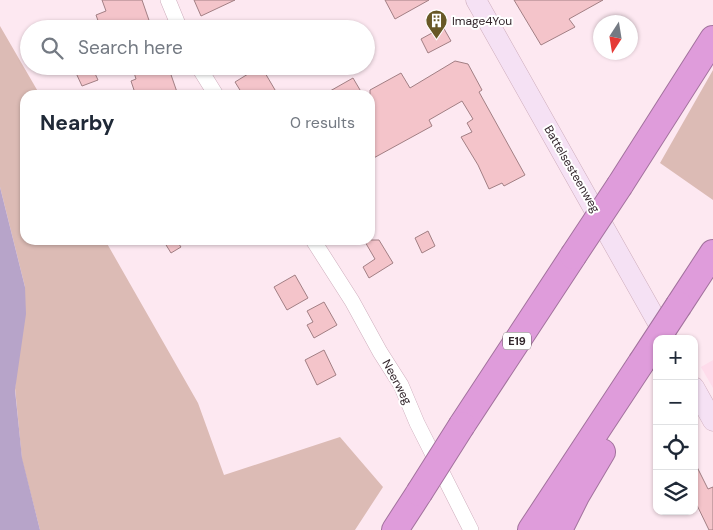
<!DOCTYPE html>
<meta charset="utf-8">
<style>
:root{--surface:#fff;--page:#f2f2f3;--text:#1f2937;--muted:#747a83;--line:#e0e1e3}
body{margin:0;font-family:"DM Sans",sans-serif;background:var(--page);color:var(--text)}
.controls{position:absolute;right:15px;bottom:15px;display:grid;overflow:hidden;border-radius:10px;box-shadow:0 1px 4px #0004}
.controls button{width:45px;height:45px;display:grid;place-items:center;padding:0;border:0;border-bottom:1px solid var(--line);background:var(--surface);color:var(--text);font:25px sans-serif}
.compass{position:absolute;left:593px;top:15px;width:45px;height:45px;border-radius:50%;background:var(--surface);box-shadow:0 1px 4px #0004;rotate:192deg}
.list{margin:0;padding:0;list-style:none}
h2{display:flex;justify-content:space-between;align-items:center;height:65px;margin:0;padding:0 20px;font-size:21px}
h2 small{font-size:16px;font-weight:400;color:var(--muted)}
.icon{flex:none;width:28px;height:28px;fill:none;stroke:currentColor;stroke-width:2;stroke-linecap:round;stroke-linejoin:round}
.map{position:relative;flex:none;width:713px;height:530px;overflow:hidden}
.search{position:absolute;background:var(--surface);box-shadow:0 1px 4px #0004;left:20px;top:20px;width:355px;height:55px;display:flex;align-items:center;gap:12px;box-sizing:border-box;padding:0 18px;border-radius:28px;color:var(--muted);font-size:19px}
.panel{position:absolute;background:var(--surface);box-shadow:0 1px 4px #0004;left:20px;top:90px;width:355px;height:155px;border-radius:15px}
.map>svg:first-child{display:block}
.built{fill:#fedceb}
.green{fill:#dcbbb5}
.water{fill:#b7a4c9}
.building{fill:#f4c4ca;stroke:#a27f84}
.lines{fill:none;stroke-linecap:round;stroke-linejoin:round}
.minor-casing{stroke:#ceadbc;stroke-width:16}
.secondary-casing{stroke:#ceadbc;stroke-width:21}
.motorway-casing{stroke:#a2729d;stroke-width:28}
.minor{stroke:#fff;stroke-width:15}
.secondary{stroke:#f5e1f4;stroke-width:20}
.motorway{stroke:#df9cdb;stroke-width:26}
.motorway-bridge-casing{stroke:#a2729d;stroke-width:28;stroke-linecap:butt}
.motorway-bridge{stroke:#df9cdb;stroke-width:26}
.labels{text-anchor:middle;stroke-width:4;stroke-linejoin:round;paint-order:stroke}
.shield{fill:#fff;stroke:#70666b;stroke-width:1}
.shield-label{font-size:11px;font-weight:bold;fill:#32252b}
.poi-label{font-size:12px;fill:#32252b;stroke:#fff;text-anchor:start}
.street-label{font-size:12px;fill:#32252b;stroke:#fff}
</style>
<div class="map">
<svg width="713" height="530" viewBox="0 0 713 530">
<rect width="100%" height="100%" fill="#fde8f1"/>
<path class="built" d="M713,360V388L701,367Z"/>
<path class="green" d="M0,26L40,95H25V240H105L198,403L224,475L340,437L383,487L355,530H40L22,460L15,388L25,287L0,187Z
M713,70V200L660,163Z"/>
<path class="water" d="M0,187L25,287L26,314L15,390L22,458L40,530H0Z"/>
<path class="building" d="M102,0H142L152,29H101L96,15L106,11Z
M194,0H235L201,16Z
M385,0H429L395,19Z
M514,0H603L569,19L575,27L541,45Z
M443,27L451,41L428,53L421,39Z
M455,61L468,64L482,90L479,92L525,175L504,186L502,183L489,189L478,165L461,137L472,132L467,123L473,119L462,101L429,120L432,126L370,160V90L401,73L410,88Z
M132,66H168L178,95H140L139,92L135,93L131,81L136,79Z
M261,66L278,95H243L235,82Z
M92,67L98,80L82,86L76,73Z
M353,78L363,95H323Z
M428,231L435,246L422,253L415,238Z
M163,240H176L181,247L171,253Z
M364,240H379L393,263L369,278L363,267L375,259Z
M295,275L308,298L287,310L274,287Z
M324,302L337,325L314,338L307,325L313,322L307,311Z
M324,350L336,375L317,385L305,360Z
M694,461L708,489L713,487V530H709L694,499Z"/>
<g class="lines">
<defs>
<path id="minor" d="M168,0L180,29
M198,66L216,95
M313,240L352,301L380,352L401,385L417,423L471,530"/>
<path id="secondary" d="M476,0L667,339
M694,387L713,421"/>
<path id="motorway" d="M620,185L713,39
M679,305L713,253
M462,425L573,256
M395,530L419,493
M531,530L641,363
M559,530L576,496L602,452"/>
</defs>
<use href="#minor" class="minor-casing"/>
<use href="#secondary" class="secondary-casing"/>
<use href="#motorway" class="motorway-casing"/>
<use href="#minor" class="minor"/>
<use href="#secondary" class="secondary"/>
<use href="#motorway" class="motorway"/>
<defs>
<path id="motorway-bridge" d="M573,256L620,185
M641,363L679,305
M419,493L462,425"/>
</defs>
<use href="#motorway-bridge" class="motorway-bridge-casing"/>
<use href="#motorway-bridge" class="motorway-bridge"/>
</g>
<defs>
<symbol id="building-pin" viewBox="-11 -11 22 30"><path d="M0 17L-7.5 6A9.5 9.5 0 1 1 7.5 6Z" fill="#685826" stroke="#fff"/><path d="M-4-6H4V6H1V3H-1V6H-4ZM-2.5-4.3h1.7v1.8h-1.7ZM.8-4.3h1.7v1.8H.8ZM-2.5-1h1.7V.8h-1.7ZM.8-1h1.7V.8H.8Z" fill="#fff"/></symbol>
</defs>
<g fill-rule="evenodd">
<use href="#building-pin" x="424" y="8" width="25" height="34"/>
</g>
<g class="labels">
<rect class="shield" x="503" y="332.5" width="28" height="17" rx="4"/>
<g class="shield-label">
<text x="517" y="345">E19</text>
</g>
<g class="poi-label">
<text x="452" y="25">Image4You</text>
</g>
<g class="street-label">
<text transform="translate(572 169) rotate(60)" y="4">Battelsesteenweg</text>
<text transform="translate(397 382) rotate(62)" y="4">Neerweg</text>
</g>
</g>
</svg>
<div class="controls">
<button>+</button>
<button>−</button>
<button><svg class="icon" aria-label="locate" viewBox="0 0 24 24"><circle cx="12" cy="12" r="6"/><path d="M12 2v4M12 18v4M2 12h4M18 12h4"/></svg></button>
<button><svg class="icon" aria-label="layers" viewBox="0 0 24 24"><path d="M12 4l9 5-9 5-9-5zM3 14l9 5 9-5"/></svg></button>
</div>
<svg class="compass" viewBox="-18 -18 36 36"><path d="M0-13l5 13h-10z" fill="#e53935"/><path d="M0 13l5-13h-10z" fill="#747a83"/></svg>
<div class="search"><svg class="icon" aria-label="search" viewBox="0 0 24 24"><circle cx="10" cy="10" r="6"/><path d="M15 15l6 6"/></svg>Search here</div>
<section class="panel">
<h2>Nearby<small>0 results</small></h2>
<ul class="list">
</ul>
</section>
</div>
